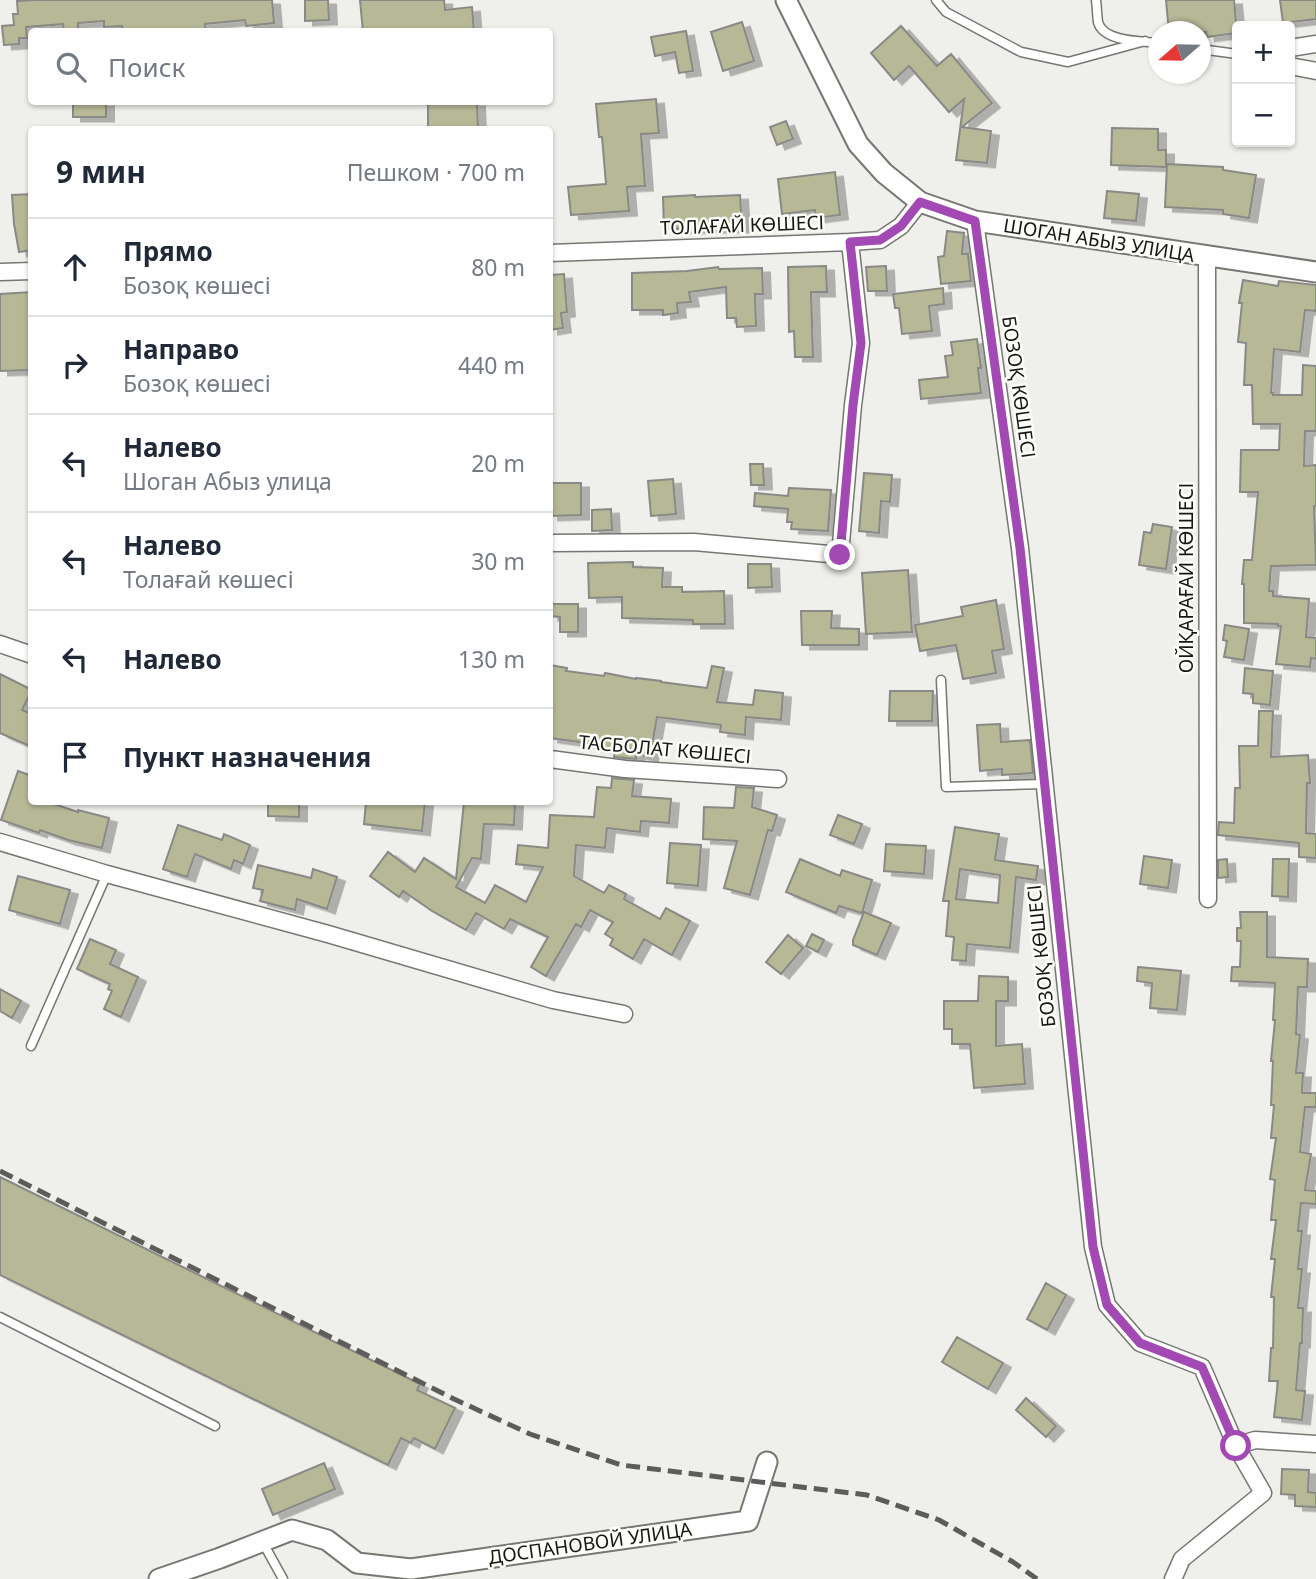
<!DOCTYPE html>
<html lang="ru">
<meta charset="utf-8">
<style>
:root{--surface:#fff;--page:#f2f2f3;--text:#1f2937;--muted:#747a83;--line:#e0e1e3}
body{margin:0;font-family:"Noto Sans",sans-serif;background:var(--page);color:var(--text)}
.controls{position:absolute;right:21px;top:21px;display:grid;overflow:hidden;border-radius:7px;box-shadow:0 2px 5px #0004}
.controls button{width:63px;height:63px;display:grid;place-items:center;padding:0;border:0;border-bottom:2px solid var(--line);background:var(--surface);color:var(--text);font:35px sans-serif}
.compass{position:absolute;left:1148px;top:21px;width:63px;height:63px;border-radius:50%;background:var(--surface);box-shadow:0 2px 5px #0004;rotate:250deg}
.stop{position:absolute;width:21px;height:21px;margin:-16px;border:5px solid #a349b4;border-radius:50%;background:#fff}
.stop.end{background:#a349b4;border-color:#fff;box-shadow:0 2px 7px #0008}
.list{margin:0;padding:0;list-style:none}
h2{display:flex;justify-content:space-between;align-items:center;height:91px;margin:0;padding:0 28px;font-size:30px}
h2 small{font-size:23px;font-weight:400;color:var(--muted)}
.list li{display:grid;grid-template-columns:46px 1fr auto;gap:21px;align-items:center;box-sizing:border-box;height:98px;padding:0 28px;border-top:2px solid var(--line)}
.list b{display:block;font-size:26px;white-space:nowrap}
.list p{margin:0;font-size:23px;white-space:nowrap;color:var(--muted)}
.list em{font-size:23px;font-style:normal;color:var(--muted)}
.icon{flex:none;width:38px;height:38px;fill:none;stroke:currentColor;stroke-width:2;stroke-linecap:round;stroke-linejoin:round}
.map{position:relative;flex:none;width:1316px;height:1579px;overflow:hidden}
.search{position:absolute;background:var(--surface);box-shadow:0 2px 5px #0004;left:28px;top:28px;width:525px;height:77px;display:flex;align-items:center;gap:18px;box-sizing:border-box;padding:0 24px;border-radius:7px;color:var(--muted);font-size:26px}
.panel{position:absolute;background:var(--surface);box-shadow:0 2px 5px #0004;left:28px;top:126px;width:525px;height:679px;border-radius:7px}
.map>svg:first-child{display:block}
.building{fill:#b6b896;stroke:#898985;stroke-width:2;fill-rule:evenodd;filter:url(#shadow)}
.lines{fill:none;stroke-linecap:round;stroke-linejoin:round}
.service-casing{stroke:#767672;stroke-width:11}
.minor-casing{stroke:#767672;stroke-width:19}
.tertiary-casing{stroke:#767672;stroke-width:23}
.service{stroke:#fff;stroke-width:8}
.minor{stroke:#fff;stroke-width:16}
.tertiary{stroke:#fff;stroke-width:19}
.rail{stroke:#5c5c5a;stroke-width:5;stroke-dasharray:14 7;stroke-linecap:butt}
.route{stroke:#a349b4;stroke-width:9}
.labels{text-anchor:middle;stroke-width:5;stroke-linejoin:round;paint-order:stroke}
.street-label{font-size:19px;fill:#161615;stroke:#fdfdf8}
</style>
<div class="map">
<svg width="1316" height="1579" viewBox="0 0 1316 1579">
<defs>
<filter id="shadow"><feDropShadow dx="8" dy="4.5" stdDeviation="0" flood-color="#0004"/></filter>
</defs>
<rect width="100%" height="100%" fill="#eff0eb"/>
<path class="building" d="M36,0H272L274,23L246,26L245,20L205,24L206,32H123L122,26L104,27V21L78,23V32H64L63,24L26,27L27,38H19V44L4,45L2,26L14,25L13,14H18L17,1Z
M305,0H328L329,20L305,21Z
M360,0H444L445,10L472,7L474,32H422V30L401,32H363Z
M1166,0H1234L1237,33L1207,37L1206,32H1169Z
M1280,0H1316V19L1283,23Z
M742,22L754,61L723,71L711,32Z
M901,26L937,66L951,54L992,103L962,127L991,131L987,163L956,160L964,99L949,112L909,66L894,80L871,53Z
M686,31L693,71L679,73L675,52L655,56L651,37Z
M656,99L659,133L641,134L645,186L627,187L629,211L571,215L568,187L606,184L602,137H599L596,104Z
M73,102H106V117H73Z
M428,102H477L478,130H428Z
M786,121L793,139L777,145L770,127Z
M1112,128L1158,129V150H1166V167L1111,165Z
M1167,164L1223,167V170L1256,175L1249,218L1223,214V210L1165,207Z
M835,172L840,215L816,218L815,210L782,214L778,179Z
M1107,191L1139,194L1136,221L1104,218Z
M32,194V250L19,252L14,224L12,195Z
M695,195V197L740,195L742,228L664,229L663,197Z
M947,231L964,233L962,254H968L971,281L941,284L938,257L944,256Z
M826,266L827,292H811L813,357H795L794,331L789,332L788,267Z
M886,266L887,291H868L866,267Z
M718,267L719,269L762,268L763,294H755L756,326L737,327L736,318H727L726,287L689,292L691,302L677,303L678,313L663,315V310H632V273L687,271Z
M564,274L567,312L561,313L563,328L550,330V275Z
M1243,280L1278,286L1279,281L1316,285V311L1305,310L1300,352L1274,349L1271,393H1273V395H1302L1303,365L1316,366V431H1305L1304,466L1316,465V506H1314L1316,565L1271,566L1269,591H1273V596L1309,599L1306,637L1316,638V659L1311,658L1310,667L1276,664L1281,626H1278V624L1244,623V584H1242L1244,560H1252L1258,492H1240L1241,450H1279L1280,424H1253L1252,385H1244L1246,343L1238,342L1242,303H1239Z
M943,288L944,304L929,306L932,331L902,334L899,308H895L893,294Z
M32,292V370L0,371V294Z
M977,339L981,368H978L981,393L921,399L919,380L948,377L945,356L953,355L951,342Z
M750,464H763L764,485H751Z
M864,473L892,475L890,502L881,501L879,533L859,531Z
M673,479L676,514L651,516L648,481Z
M550,483H581V515L550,516Z
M789,488L831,490L828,531L791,529L792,522H787L788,509L754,506L755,493L788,496Z
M611,509L612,530L592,531V510Z
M1153,524L1172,527L1166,569L1139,565L1144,532L1151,533Z
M633,562V567L663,568L662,587H682V592L724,591L725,624H693V620L622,618V597L589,598L588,563Z
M748,564H771L772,587L748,588Z
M908,570L912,632L866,634L862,573Z
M996,600L1004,649L992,651L996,673L963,679L956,645L920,651L915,625L963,616L961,607Z
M550,604H578V632H560V617L550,616Z
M801,611H832L831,628L859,629V645H802Z
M1225,625L1249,629L1244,660L1224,657L1227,641L1223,640Z
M550,665L567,668L566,671L604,676L605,673L636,679V678L661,681V682L707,688L712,666L724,668L717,702L753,705L755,690L783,693L781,720L746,717L745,735L720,732L721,725L657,717L650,757L636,754V759L614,757L615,750L594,747L595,744L550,738Z
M1245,668L1273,671L1270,705L1253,703V694L1243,693Z
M0,674L32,690L22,710L32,714V747L0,733Z
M890,691H933L932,721H889Z
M1259,711H1273L1271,757L1308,755L1310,783H1307L1306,833L1316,834V858L1299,857V843L1218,835L1219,822L1234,823L1235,788H1240L1239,746H1258Z
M1000,724L1001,742L1030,740L1033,773L1002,775V769L980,771L977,725Z
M18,771L32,776V802H48L78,812V810L109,818L102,848L68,840L40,830L39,833L1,820Z
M612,778L634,780L632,796L671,799L669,823L641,821L640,832L607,828L605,848L576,845L574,876L604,893L609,885L626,894L624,899L660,919L666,908L690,921L672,955L644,939L633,959L610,945L613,939L605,934L613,922L590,910L581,927L576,924L546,976L531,967L548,937L510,919L504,929L476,913L466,930L432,911L403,891L399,897L370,876L388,852L415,872L424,858L456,879L464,802H515L514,825L484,824L481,859L472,858L456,887L485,903L495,885L526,902L543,867L516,864L518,845L548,848L550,815L594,817L597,787L611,788Z
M736,787L754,788L752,807L777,815L772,831L768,830L750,895L724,888L737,841L703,839L704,807L734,808Z
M268,802H299V817L268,816Z
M366,802H425L422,831L364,824Z
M838,815L862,824L854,844L830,835Z
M178,825L222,840L224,834L250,845L243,864L234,860L231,869L195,854L187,877L163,869Z
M955,827L999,834L995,860L1038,866L1036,880L1016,877L1010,948L967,944L966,961L952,960L954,937L946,936L949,901H943ZM960,869L1000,875L998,903L956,899Z
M670,843L701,845L698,886L667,883Z
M886,844L926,846L924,874L884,871Z
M1144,856L1172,860L1168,888L1140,884Z
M800,859L840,876L842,870L872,880L862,913L839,906L836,913L786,892Z
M1227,859L1228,877L1218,878V860Z
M1273,859H1289L1288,897L1272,896Z
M258,865L311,878L313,869L337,877L327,909L297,899L295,910L260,901L263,890L253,888Z
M18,876L70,890L60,924L9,910Z
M864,912L891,923L877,955L853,945V940Z
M1240,912H1267V957L1308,959L1307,987H1298L1296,1034L1300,1035L1296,1073H1303L1302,1093H1316V1107H1305L1300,1152L1311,1154L1305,1190L1316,1191V1204L1301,1203L1298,1231H1302L1298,1269H1302L1298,1308H1303L1302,1343H1300L1296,1390L1305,1391L1302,1420L1274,1417L1278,1381H1269L1271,1348H1273L1274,1297H1271L1275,1259H1271L1276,1220H1271L1275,1180L1270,1179L1276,1138H1271L1274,1105H1271L1273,1061H1271L1275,1020H1273L1275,985V983L1231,981L1232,967H1240L1241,941H1237V928H1241Z
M812,934L824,940L818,952L806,946Z
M788,935L803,948L781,974L766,962Z
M90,939L116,950L110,964L138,977L121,1017L104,1009L112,991L108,989L110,984L77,969Z
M1138,967L1181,971L1177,1010L1150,1008L1152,983L1137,981Z
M979,976L1008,977V1001H996V1046L1022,1044L1025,1084L974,1088L970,1044H952V1029H944V1001H978Z
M0,989L21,1001L12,1018L0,1011Z
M0,1177L420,1384L417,1390L455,1408L435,1449L414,1438L411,1443L401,1438L388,1465L0,1275Z
M1046,1283L1066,1295L1047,1330L1027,1319Z
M957,1337L1003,1363L988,1389L942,1362Z
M1026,1398L1056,1426L1046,1437L1016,1410Z
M324,1463L335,1489L273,1515L262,1489Z
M1282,1469L1309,1470L1308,1492L1316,1493V1507L1295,1506V1495L1281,1494Z"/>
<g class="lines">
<defs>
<path id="service" d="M936,0L946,12L1021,52L1068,62L1145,41
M1096,0C1097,7 1097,15 1098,22C1103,42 1142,41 1158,43
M1200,49L1237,54
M941,680L946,787L1044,784
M31,1046L107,874
M0,1317L215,1426
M262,1541L283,1579"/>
<path id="minor" d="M1290,48L1316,44
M1290,66L1316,71
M975,221L1020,548L1093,1247L1107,1305L1140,1343L1202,1367L1236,1446L1263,1493L1182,1559L1173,1579
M550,253L850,242L880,240L901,226L920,202
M1207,256L1208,899
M0,272L32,271
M550,543L694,542L840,555L853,405L861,343L850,242
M0,644L32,655
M550,759L625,769L778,779
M0,842L107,874L328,934L553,1000L624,1014
M1236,1446L1255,1440L1316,1444"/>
<path id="tertiary" d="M786,0L858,144L884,173L920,202L975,221L1316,272
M159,1579L220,1558L292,1530L327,1540L357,1563L411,1569L748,1521L767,1462"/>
</defs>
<use href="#service" class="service-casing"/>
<use href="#minor" class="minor-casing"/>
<use href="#tertiary" class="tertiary-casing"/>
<use href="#service" class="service"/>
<use href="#minor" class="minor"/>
<use href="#tertiary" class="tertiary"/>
<path class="rail" d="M0,1171L454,1399L530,1434L621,1465L867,1495L939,1520L1013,1562L1037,1579"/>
</g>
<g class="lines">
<path class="route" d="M840,555L853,405L861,343L850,242L880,240L901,226L920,202L975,221L1020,548L1093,1247L1107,1305L1140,1343L1202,1367L1236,1446"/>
</g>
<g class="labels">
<g class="street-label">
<text transform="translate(742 225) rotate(-2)" y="7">ТОЛАҒАЙ КӨШЕСІ</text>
<text transform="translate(1099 240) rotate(9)" y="7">ШОГАН АБЫЗ УЛИЦА</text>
<text transform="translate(1019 387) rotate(82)" y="7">БОЗОҚ КӨШЕСІ</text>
<text transform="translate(1186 578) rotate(-90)" y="7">ОЙҚАРАҒАЙ КӨШЕСІ</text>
<text transform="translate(665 749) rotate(5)" y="7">ТАСБОЛАТ КӨШЕСІ</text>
<text transform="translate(1041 956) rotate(-96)" y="7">БОЗОҚ КӨШЕСІ</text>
<text transform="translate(590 1543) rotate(-8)" y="7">ДОСПАНОВОЙ УЛИЦА</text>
</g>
</g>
</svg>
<div class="controls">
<button>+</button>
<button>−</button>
</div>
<svg class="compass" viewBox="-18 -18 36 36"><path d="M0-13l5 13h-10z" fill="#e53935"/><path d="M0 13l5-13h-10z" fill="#747a83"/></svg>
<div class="stop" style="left:1236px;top:1446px"></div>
<div class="stop end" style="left:840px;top:555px"></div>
<div class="search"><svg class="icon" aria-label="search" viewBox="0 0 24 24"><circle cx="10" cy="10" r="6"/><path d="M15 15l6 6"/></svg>Поиск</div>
<section class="panel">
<h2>9 мин<small>Пешком · 700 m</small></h2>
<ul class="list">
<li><svg class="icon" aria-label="ahead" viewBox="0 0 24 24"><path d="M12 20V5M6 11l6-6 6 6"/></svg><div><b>Прямо</b><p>Бозоқ көшесі</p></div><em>80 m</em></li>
<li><svg class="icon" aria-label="right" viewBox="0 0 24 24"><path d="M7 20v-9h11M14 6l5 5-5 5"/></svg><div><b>Направо</b><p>Бозоқ көшесі</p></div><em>440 m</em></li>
<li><svg class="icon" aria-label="left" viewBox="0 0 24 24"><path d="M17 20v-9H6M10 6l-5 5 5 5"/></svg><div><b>Налево</b><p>Шоган Абыз улица</p></div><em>20 m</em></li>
<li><svg class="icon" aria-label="left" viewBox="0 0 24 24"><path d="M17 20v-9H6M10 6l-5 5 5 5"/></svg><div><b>Налево</b><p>Толағай көшесі</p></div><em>30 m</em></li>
<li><svg class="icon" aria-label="left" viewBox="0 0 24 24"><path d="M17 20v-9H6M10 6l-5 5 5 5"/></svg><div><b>Налево</b></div><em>130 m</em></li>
<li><svg class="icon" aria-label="arrive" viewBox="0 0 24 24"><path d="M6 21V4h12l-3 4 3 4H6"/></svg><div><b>Пункт назначения</b></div></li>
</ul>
</section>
</div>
